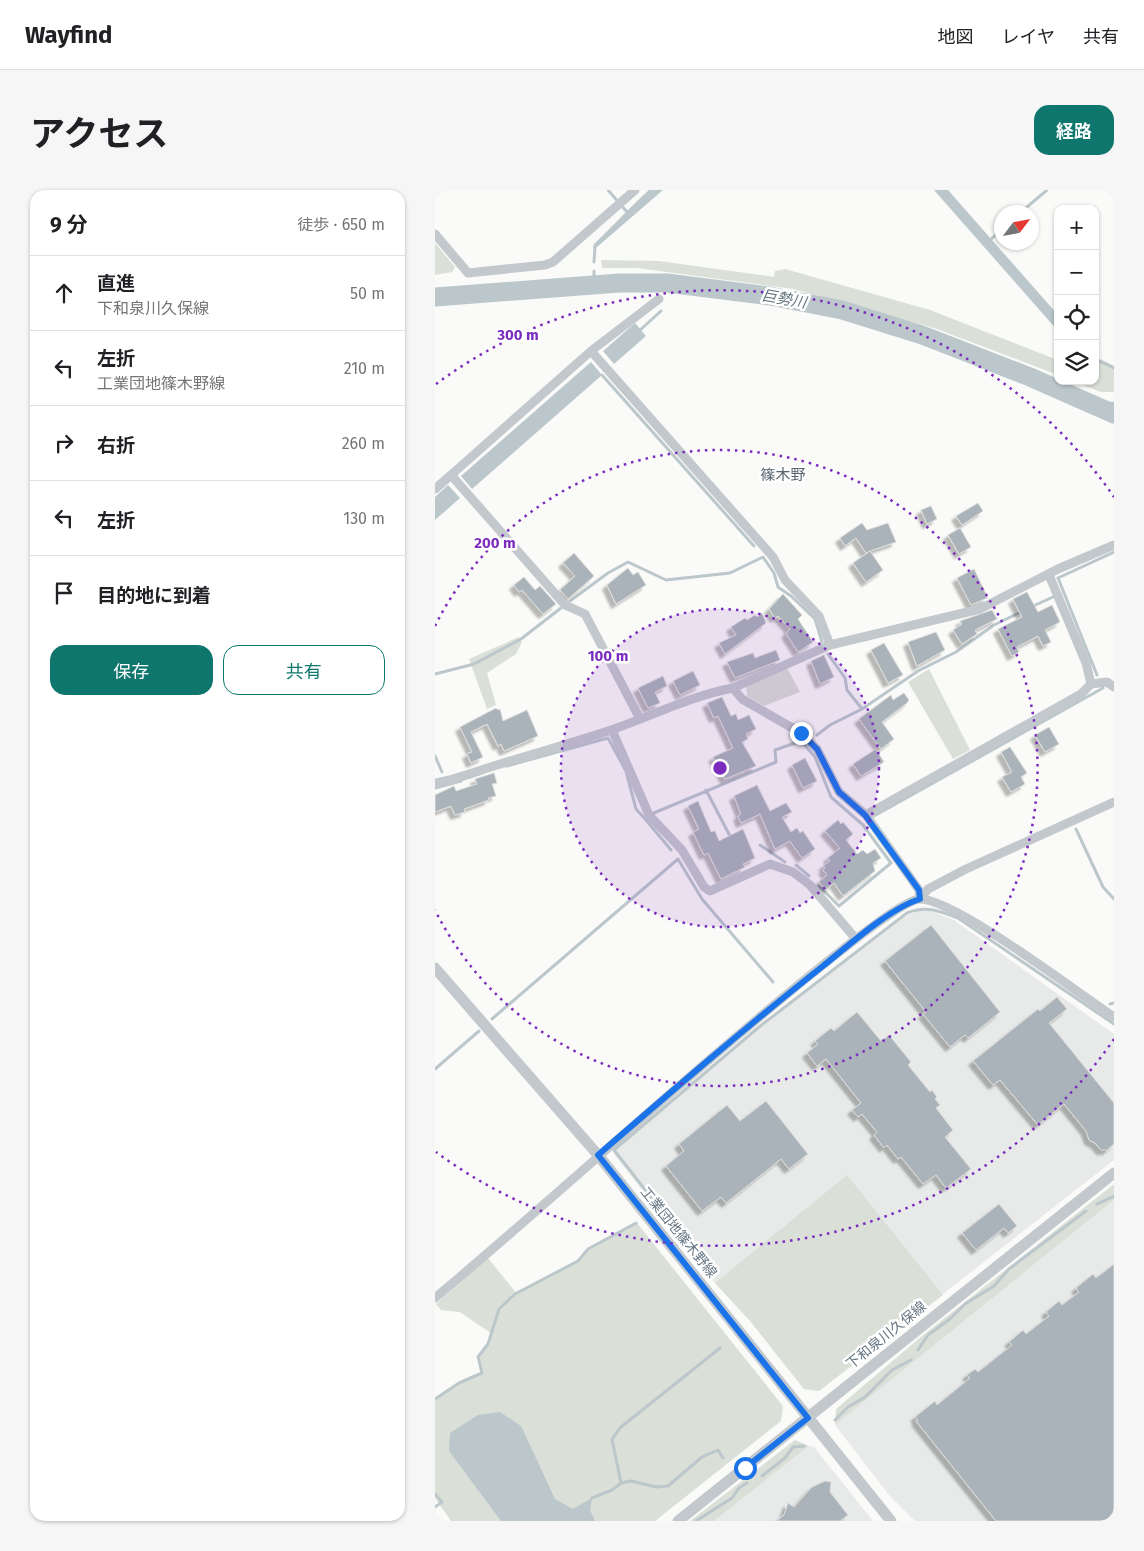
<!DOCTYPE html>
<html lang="ja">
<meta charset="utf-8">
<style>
:root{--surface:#fff;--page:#f6f6f6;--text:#202124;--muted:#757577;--line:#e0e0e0;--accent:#0f766e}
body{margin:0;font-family:"Fira Sans","Noto Sans JP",sans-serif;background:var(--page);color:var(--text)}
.controls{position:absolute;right:15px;top:15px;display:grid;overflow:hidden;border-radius:10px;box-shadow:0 1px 4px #0004}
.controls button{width:45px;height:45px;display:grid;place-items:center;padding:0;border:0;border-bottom:1px solid var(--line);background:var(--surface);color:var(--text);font:25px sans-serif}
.compass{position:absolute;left:559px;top:15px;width:45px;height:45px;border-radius:50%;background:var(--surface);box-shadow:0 1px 4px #0004;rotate:58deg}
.stop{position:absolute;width:15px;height:15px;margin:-11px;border:4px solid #1a73e8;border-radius:50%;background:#fff}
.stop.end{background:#1a73e8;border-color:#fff;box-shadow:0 1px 5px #0008}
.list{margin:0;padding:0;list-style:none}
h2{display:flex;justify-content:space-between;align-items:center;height:65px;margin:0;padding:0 20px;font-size:21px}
h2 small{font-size:16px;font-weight:400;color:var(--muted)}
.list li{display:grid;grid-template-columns:32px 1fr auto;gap:15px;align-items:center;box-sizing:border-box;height:75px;padding:0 20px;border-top:1px solid var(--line)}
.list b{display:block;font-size:19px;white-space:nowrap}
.list p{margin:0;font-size:16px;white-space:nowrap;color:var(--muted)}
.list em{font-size:16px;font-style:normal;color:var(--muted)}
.actions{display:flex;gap:10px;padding:15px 20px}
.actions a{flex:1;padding:11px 0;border:1px solid var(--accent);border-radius:15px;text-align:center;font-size:18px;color:var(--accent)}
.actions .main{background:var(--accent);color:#fff}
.icon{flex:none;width:28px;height:28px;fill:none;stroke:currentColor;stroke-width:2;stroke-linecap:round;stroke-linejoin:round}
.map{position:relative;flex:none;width:679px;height:1331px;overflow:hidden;border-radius:15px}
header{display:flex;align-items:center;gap:30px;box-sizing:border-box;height:70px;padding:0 25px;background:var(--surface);border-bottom:1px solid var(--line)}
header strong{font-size:24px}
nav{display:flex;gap:28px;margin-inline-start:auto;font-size:18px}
.intro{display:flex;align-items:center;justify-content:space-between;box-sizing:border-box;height:120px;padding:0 30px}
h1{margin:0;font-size:35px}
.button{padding:12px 22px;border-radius:15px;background:var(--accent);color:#fff;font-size:18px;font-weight:700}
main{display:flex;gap:30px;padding:0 30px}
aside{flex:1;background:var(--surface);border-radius:15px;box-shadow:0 1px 4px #0004}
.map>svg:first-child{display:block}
.built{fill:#e8e9e9}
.green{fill:#dadfd7}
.water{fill:#bbc7cb}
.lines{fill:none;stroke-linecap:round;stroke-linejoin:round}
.stream{stroke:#bbc7cb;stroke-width:3}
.river{stroke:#bbc7cb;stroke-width:19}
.building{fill:#aab3b9;stroke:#dcdcda;filter:url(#shadow)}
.minor{stroke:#c3c8cc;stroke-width:9}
.tertiary{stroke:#c3c8cc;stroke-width:11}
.route{stroke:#1a73e8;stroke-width:6}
.ring{fill:none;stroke:#7b2cbf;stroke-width:2.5;stroke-dasharray:2.5 5}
.labels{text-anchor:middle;stroke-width:5;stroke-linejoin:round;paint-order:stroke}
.street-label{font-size:14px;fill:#657683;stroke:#fff}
.water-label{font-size:15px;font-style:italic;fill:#60757c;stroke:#fff}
.neighbourhood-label{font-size:15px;fill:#57646e;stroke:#fff}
.centre{fill:#7b2cbf;stroke:#fff;stroke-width:2.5}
.ring-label{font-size:15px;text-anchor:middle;font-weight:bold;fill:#7b2cbf;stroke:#fff;stroke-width:5;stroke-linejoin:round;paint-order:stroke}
</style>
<header>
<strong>Wayfind</strong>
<nav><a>地図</a><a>レイヤ</a><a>共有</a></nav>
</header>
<div class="intro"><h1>アクセス</h1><a class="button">経路</a></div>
<main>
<aside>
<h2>9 分<small>徒歩 · 650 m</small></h2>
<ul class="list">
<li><svg class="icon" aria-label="ahead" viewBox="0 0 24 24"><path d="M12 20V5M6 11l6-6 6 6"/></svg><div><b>直進</b><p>下和泉川久保線</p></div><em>50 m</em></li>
<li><svg class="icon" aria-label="left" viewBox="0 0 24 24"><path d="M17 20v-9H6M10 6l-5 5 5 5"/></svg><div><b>左折</b><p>工業団地篠木野線</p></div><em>210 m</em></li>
<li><svg class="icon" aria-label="right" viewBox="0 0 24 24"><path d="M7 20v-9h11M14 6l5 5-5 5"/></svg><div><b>右折</b></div><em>260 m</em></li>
<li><svg class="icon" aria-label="left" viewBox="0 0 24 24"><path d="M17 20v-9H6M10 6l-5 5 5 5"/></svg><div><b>左折</b></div><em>130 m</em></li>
<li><svg class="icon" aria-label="arrive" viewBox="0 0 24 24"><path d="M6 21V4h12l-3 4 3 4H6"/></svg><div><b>目的地に到着</b></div></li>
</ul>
<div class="actions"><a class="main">保存</a><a>共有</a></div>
</aside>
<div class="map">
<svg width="679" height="1331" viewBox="0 0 679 1331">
<defs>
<filter id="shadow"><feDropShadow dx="-4.5" dy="4.5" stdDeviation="1" flood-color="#0004"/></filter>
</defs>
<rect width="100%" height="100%" fill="#fafaf8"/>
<path class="built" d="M483,721H496L519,730L679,844V970L384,1201L369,1199L316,1132L280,1093L178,963L311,848L471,726Z
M679,1010V1331H480L454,1305L400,1235Z
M374,1256L379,1257L438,1331H279Z"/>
<path class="green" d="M0,53L20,77L17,82L0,85Z
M166,70L224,71L339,87L340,81L350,79L495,120L620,169L623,167V185L499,138L358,99L202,78H167Z
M666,169L679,176V202H666L638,191H660V175Z
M84,447L87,452L81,464L52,483L61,515L52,519L34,469Z
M351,476L365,502L329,516L312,506L311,494Z
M494,479L535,560L518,569L473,492Z
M412,985L508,1105L384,1201L369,1199L316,1132L280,1093Z
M679,994V1010L400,1235L401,1219L487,1146Z
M202,1033L348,1216L346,1231L220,1331H16L0,1308V1210L26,1193L48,1183L44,1167L55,1154L57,1144L25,1122L6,1120L1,1114L53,1068L82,1104L144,1071L154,1060Z
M360,1250L374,1256L279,1331H255Z"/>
<path class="water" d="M214,0H228L162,57L158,58L159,54C178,36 194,18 214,0Z
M499,0H513L623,125V141Z
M200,133L211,146L179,174L168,161Z
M156,172L167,185L37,299L26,286Z
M13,295L25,308L0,330V307Z
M65,1222L86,1236L120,1309L138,1319L157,1308L155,1320L160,1331H66L14,1261L15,1243L43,1225Z"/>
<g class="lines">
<path class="stream" d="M173,0L192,22
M586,22L612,0
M554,51L566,40
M159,72L160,57L162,54
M159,94V81
M204,141L226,121
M660,169L679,178
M167,185L319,356
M657,215L679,213
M135,411L173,383L193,372L231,390L295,383L328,367L339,383L343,397L356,406L380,429L387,452
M596,417L618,407
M393,464L410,488L412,500L427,519
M0,484L39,474L86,449L126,418
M662,485L623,388L679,362
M382,545L395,535L427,519L483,481L521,462L559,435L588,421
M0,566L7,582
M72,576L173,548L191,581L201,619L211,630
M0,598L26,591
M271,600L296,648
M439,626L668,498
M641,639L668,697L679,709
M325,655L350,672
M236,660L211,630L214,625L341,572L340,560L366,551L380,567L396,607L428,635L456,673L404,716L384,696
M361,675L374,686
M675,814L679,813
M57,829L243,669L267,709L338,792
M0,879L44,841
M662,1014L679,1006
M222,1015L179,960L324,837L472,723C491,715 505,721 523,728L679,834
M483,1160L493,1145L515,1129L530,1114L559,1096L574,1079L651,1021
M0,1209L24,1193L47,1183L43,1167L53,1154L64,1119L80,1104L143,1071L153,1059L201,1033
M400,1230L413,1217L430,1207L457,1180L476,1170
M327,1286L350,1268L358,1257L369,1256
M186,1293L196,1291L221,1297L233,1296L267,1267L283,1260L288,1268
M0,1304L7,1312L0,1317
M157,1308L177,1300L186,1293L177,1249L186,1237L285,1158
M261,1331L297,1308L304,1298L312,1293"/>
<path class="river" d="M0,107L184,93H232L335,106L407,120L487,145L595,187L679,224"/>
</g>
<path class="building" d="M543,313L548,321L527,335L521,326Z
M496,316L502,329L492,334L486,320Z
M427,333L432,340L453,333L461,352L435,361L448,380L431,392L418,373L435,361L431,363L421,348L410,356L405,348Z
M525,338L536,357L524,364L513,345Z
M139,363L159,386L133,409L125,400L140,386L128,373Z
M193,378L198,385L203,382L211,395L181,414L172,395Z
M539,379L552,406V408L536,415L522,388Z
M89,387L100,400L105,396L121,414L108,424L87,400L84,402L79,395Z
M592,402L603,422L617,415L625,432L610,440L616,452L608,456L603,446L582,457L584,462L577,466L563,439L587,427L578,409Z
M348,404L367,425L363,429L378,452L363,462L352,445V442L355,439L343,426L340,428L334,419Z
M557,420L562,429L540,440L542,444L527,454L518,440L527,434L525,431Z
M327,423L331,433L290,464L284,453L301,445L296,437L310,428L312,430L320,425L322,427Z
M501,442L510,460L482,476L473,452Z
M449,453L468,485L453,493L436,460Z
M341,460L345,470L300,488L292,472L318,463L320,468Z
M389,465L399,487L385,494L376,471Z
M258,481L265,495L245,505L238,491Z
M228,486L232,496L220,502L225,513L213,518L203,498Z
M469,503L474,510L472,513L447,532L459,549L446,559L424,529L456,505L458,510Z
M287,507L296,526L301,524L303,530L314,525L321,539L311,544L313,549L307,552L321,576L290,589L278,567L298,558L283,526L279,528L272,513Z
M61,518L63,520L65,519L68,531L92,520L103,546L69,561L66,554L63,556L52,534L36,542L48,567L36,573L32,564L37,562L25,537Z
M614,537L624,554L610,562L600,545Z
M575,557L592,583L586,587L590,594L576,602L567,587L577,582L566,562Z
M441,559L449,572L426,586L418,574Z
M370,568L382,591L368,598L357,575Z
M59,583L62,593L57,594L61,606L53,608L54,610L29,619L30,622L20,625L16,616L0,622V605L19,596L21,601L42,594L40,589Z
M322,595L335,621L351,613L357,622L347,627L356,642L362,638L365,643L368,641L380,659L367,668L355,651L340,659L325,624L306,633L303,626L306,624L299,606Z
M263,611L276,642L280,641L284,651L308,639L320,668L308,674L310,677L286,689L273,663L269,665L258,642L264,639L253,616Z
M403,630L406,634L408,632L418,644L411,650L422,664L428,660L432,664L440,659L446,668L438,673L440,681L408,706L399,693L391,700L384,692L392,685L388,680L390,678L388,676L395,671L393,668L405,658L390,641Z
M496,735L565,822L533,848L530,845L515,857L488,824L491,822L450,771Z
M622,807L632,819L614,833L679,913V954L671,961L669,959L667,961L660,953L654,950L651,941L629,914L603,935L565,890L558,895L538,871L603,819L605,821Z
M422,822L446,851L454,845L476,872L473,875L495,902L497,900L502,907L500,909L505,915L501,918L518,940L510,947L536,979L511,998L501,985L488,994L466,967L463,969L452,955L449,958L439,945L442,942L427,924L423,927L417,920L426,913L391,869L382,876L372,863L383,854L380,851L396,838L399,841Z
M331,911L373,964L354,979L346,969L291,1013L286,1007L267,1021L231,976L249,961L244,954L292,915L305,931Z
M564,1014L582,1036L573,1043L569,1038L541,1060L527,1043Z
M679,1074V1331H561L481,1231L483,1230L480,1227L500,1211L502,1215L535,1188L532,1185L540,1179L543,1182L577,1155L574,1152L588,1140L591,1144L614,1126L611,1122L624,1111L627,1115L644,1102L641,1098L658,1084L661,1088Z
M390,1291L396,1292L395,1302L413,1325L405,1331H341L349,1325L353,1313L359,1317L377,1297Z"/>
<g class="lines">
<path class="minor" d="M0,44L33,83L110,75L118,72L200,0
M156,161L338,367L350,390L384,426L395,455
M16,285L156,161L224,109
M0,299L16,285L130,415L150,424L205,529
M656,494L672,492L679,497
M298,498L395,455L545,419L623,379L679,355
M177,540L214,625L247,660L269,697L275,701L335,674L358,682L375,695L421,749
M0,593C21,590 42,581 62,575C100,563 138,553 176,540C217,526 255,506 298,498L307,509L366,543L382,559L404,602L431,625L484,700L485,709
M431,625L646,504L656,494L651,473L614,385
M485,709L493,699L531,679L679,612
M0,1108C131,998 256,881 389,774C406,761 467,710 485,709C520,709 644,804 679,827"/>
<path class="tertiary" d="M0,778L163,965L456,1331
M243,1331L679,983"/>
</g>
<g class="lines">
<path class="route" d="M310,1278L373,1228L163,965C237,901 311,837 388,776C413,756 455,718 485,709L484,700L430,625L404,602L382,559L366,543"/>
</g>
<circle cx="285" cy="578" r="159" fill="#7b2cbf" fill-opacity=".12"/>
<g class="ring">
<circle cx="285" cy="578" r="159"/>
<path d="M0 436A318 318 0 1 1 0 720"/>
<path d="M679 849A478 478 0 0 1 1 962M1 194A478 478 0 0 1 679 307"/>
</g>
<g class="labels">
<g class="street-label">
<text transform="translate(244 1042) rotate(51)" y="5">工業団地篠木野線</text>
<text transform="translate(451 1145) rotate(-39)" y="5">下和泉川久保線</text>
</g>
<g class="water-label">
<text transform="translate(349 109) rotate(10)" y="5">巨勢川</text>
</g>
<g class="neighbourhood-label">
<text x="348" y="290">篠木野</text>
</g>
</g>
<circle cx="285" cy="578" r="8" class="centre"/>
<g class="ring-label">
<text x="83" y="150">300 m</text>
<text x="60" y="358">200 m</text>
<text x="173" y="471">100 m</text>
</g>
</svg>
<div class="controls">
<button>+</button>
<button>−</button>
<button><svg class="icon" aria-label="locate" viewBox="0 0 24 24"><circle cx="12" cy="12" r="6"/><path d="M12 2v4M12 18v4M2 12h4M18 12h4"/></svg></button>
<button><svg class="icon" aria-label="layers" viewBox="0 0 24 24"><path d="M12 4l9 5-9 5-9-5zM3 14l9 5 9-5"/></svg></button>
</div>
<svg class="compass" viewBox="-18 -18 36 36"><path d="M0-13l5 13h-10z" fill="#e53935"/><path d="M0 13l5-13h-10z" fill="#757577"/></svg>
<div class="stop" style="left:310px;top:1278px"></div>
<div class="stop end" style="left:366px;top:543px"></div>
</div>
</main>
